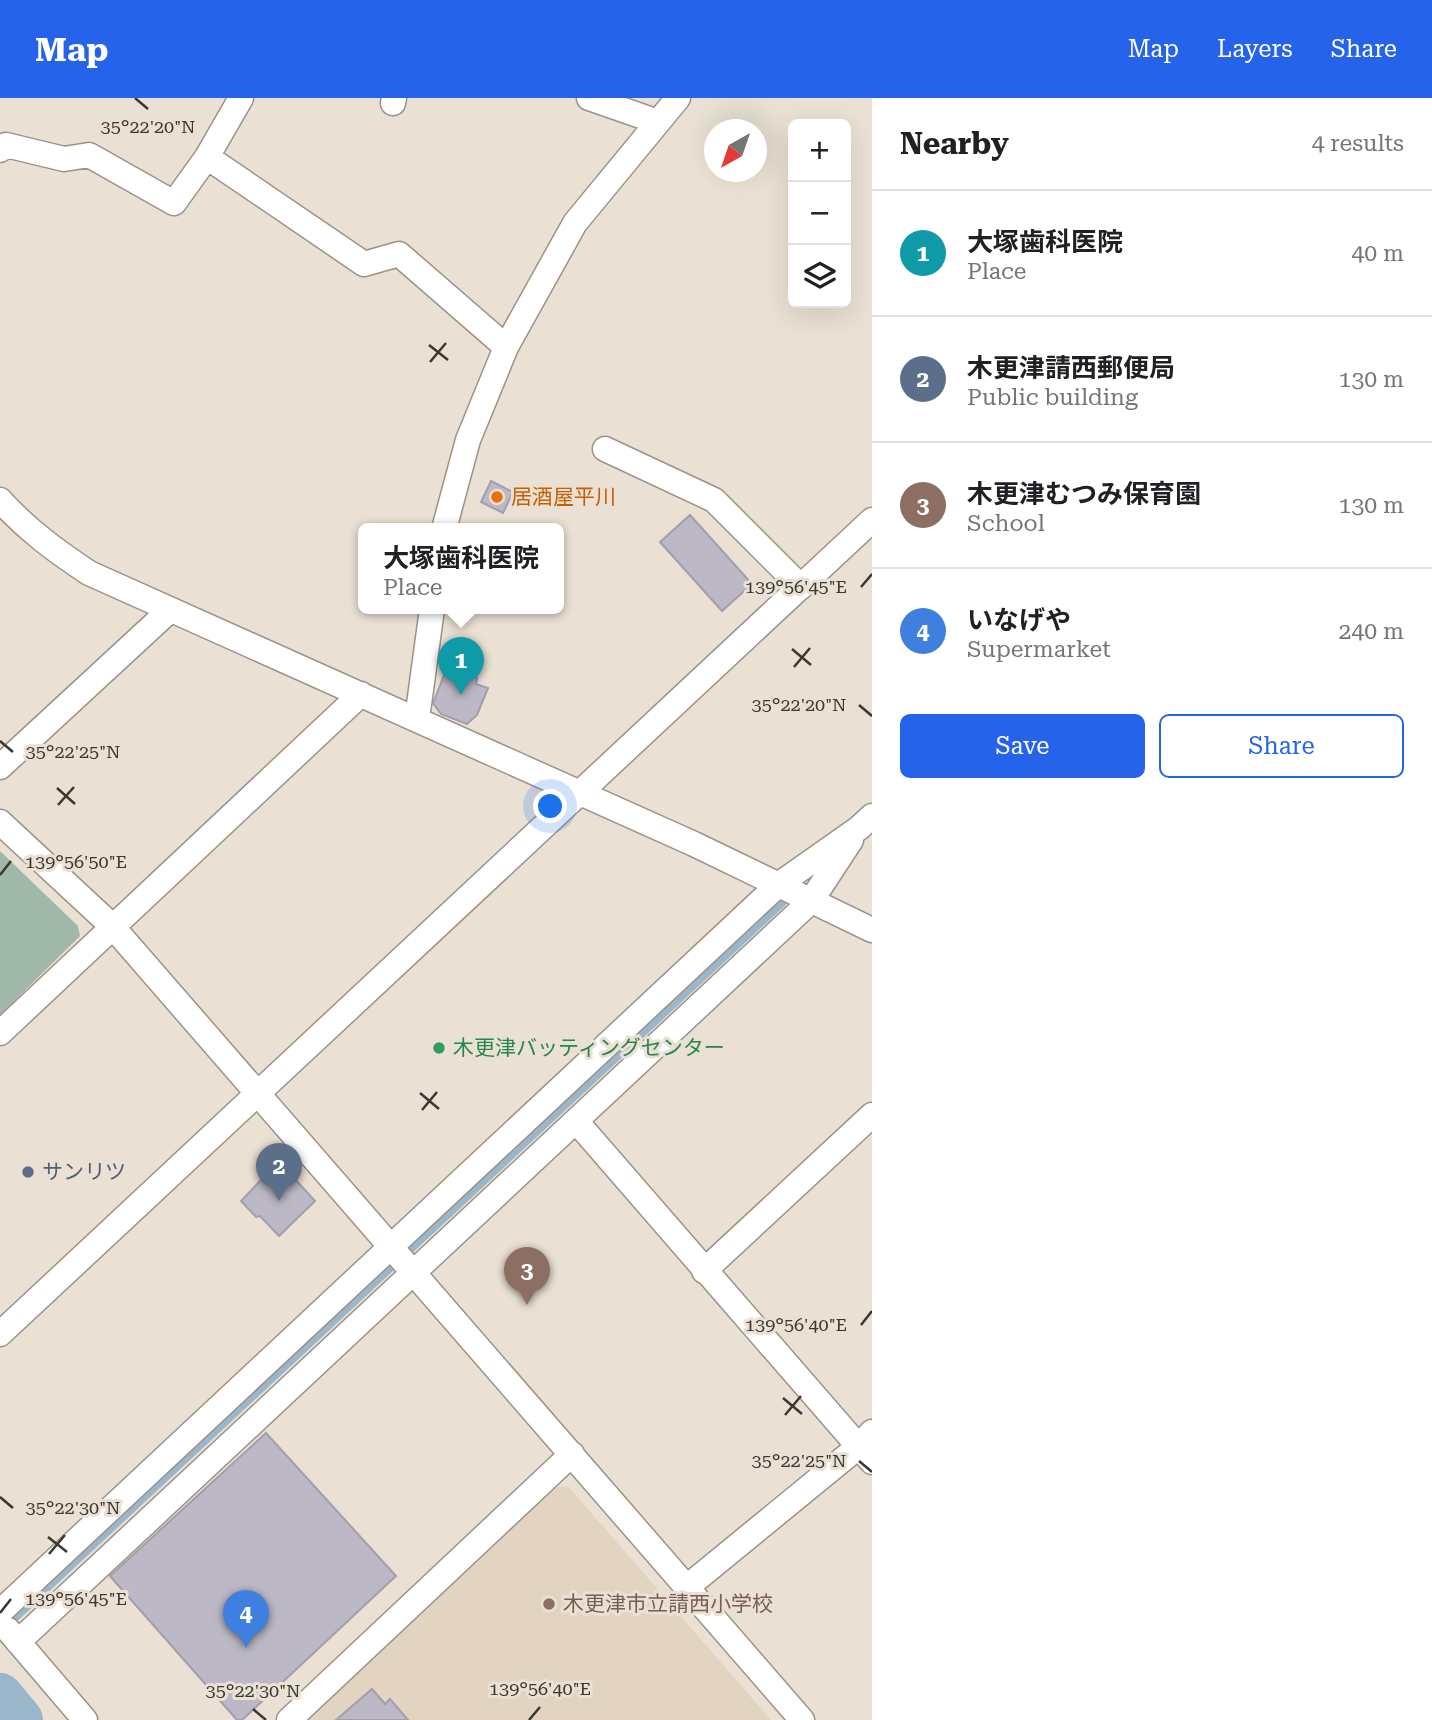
<!DOCTYPE html>
<meta charset="utf-8">
<style>
:root{--surface:#fff;--page:#f6f6f6;--text:#202124;--muted:#757577;--line:#e0e0e0;--accent:#2563eb}
body{margin:0;font-family:"Roboto Serif","Noto Sans JP",serif;background:var(--page);color:var(--text)}
.controls{position:absolute;right:21px;top:21px;display:grid;overflow:hidden;border-radius:10px;box-shadow:0 7px 28px #0002}
.controls button{width:63px;height:63px;display:grid;place-items:center;padding:0;border:0;border-bottom:2px solid var(--line);background:var(--surface);color:var(--text);font:35px sans-serif}
.compass{position:absolute;left:704px;top:21px;width:63px;height:63px;border-radius:50%;background:var(--surface);box-shadow:0 7px 28px #0002;rotate:220deg}
.you{position:absolute;left:551px;top:709px;width:24px;height:24px;margin:-18px;border:5px solid #fff;border-radius:50%;background:#1a73e8;box-shadow:0 0 0 10px #1a73e833}
.badge{display:grid;place-items:center;width:46px;height:46px;border-radius:50%;background:var(--accent);color:#fff;font-size:23px;font-weight:700}
.pin{position:absolute;translate:-50% -58px;filter:drop-shadow(0 2px 4px #0008)}
.pin::after{content:'';position:absolute;top:37px;width:24px;height:21px;background:inherit;clip-path:polygon(0 0,100% 0,50% 100%)}
.popup{position:absolute;left:358px;top:425px;width:206px;height:91px;box-sizing:border-box;display:grid;place-content:center;border-radius:10px;background:var(--surface);filter:drop-shadow(0 2px 5px #0005);font-size:23px;white-space:nowrap;color:var(--muted)}
.popup b{font-size:26px;color:var(--text)}
.popup::after{content:'';position:absolute;left:50%;top:100%;margin-left:-14px;border:14px solid transparent;border-top-color:var(--surface)}
.list{margin:0;padding:0;list-style:none}
h2{display:flex;justify-content:space-between;align-items:center;height:91px;margin:0;padding:0 28px;font-size:30px}
h2 small{font-size:23px;font-weight:400;color:var(--muted)}
.list li{display:grid;grid-template-columns:46px 1fr auto;gap:21px;align-items:center;box-sizing:border-box;height:126px;padding:0 28px;border-top:2px solid var(--line)}
.list b{display:block;font-size:26px;white-space:nowrap}
.list p{margin:0;font-size:23px;white-space:nowrap;color:var(--muted)}
.list em{font-size:23px;font-style:normal;color:var(--muted)}
.actions{display:flex;gap:14px;padding:21px 28px}
.actions a{flex:1;padding:16px 0;border:2px solid var(--accent);border-radius:10px;text-align:center;font-size:24px;color:var(--accent)}
.actions .main{background:var(--accent);color:#fff}
.icon{flex:none;width:38px;height:38px;fill:none;stroke:currentColor;stroke-width:2;stroke-linecap:round;stroke-linejoin:round}
.map{position:relative;flex:none;width:872px;height:1622px;overflow:hidden}
header{display:flex;align-items:center;gap:42px;box-sizing:border-box;height:98px;padding:0 35px;background:var(--accent);color:#fff}
header strong{font-size:33px}
nav{display:flex;gap:38px;margin-inline-start:auto;font-size:24px}
main{display:flex}
aside{flex:1;background:var(--surface)}
.map>svg:first-child{display:block}
.built{fill:#e2d4c1}
.green{fill:#a0b8aa}
.lines{fill:none;stroke-linecap:round;stroke-linejoin:round}
.stream{stroke:#9ab6cb;stroke-width:8}
.river{stroke:#9ab6cb;stroke-width:46}
.building{fill:#bcb8c6;stroke:#a29eac;stroke-width:2}
.minor-casing{stroke:#9b9387;stroke-width:27}
.minor{stroke:#fff;stroke-width:24}
.ticks{fill:none;stroke:#3b3732;stroke-width:2.5}
.food-dot{fill:#e8710a;stroke:#eae1d4;stroke-width:2.5}
.leisure-dot{fill:#2e9e5b;stroke:#eae1d4;stroke-width:2.5}
.service-dot{fill:#5c6f8a;stroke:#eae1d4;stroke-width:2.5}
.education-dot{fill:#8d6e63;stroke:#eae1d4;stroke-width:2.5}
.labels{text-anchor:middle;stroke-width:6;stroke-linejoin:round;paint-order:stroke}
.food-label{font-size:21px;fill:#c56008;stroke:#eae1d4;text-anchor:start}
.leisure-label{font-size:21px;fill:#27864d;stroke:#eae1d4;text-anchor:start}
.service-label{font-size:21px;fill:#4e5e75;stroke:#eae1d4;text-anchor:start}
.education-label{font-size:21px;fill:#785e54;stroke:#eae1d4;text-anchor:start}
.ticks-label{font-size:18px;text-anchor:middle;fill:#3b3732;stroke:#eae1d4;stroke-width:6;stroke-linejoin:round;paint-order:stroke}
</style>
<header>
<strong>Map</strong>
<nav><a>Map</a><a>Layers</a><a>Share</a></nav>
</header>
<main>
<div class="map">
<svg width="872" height="1622" viewBox="0 0 872 1622">
<rect width="100%" height="100%" fill="#eae1d4"/>
<path class="built" d="M568,1388L771,1622H302L554,1390Z"/>
<path class="green" d="M0,753L78,828L80,838L0,917Z"/>
<g class="lines">
<path class="stream" d="M5,1529L782,805"/>
<path class="river" d="M0,1598L20,1622"/>
</g>
<path class="building" d="M491,383L513,394L503,415L481,404Z
M690,417L752,486L722,513L660,444Z
M457,573L477,580L476,586L488,590L477,617L467,626L441,616L433,605L445,575L455,578Z
M284,1069L315,1103L279,1138L260,1118L256,1119L241,1103L261,1082L270,1084Z
M266,1335L396,1478L242,1622H237L110,1478Z
M372,1591L385,1606L390,1601L408,1622H336Z"/>
<g class="lines">
<defs>
<path id="minor" d="M589,0L658,24
M393,5L394,0
M0,52L6,47L64,61L89,57L174,105L207,59L241,0
M207,59L364,166L399,156L506,249
M605,351L714,402L801,489
M0,402C27,432 56,453 89,475L694,746L872,832
M444,431L468,342L506,249L575,125L678,0
M417,621L432,511
M0,669L170,512
M0,724L112,828L802,1622
M0,935L361,596
M576,1023L872,1364
M704,1173L872,1017
M0,1236L872,422
M687,1489L858,1349L872,1334
M0,1514L778,787L859,730L872,718
M8,1532L85,1622
M18,1544L811,803L851,742
M289,1622L572,1356"/>
</defs>
<use href="#minor" class="minor-casing"/>
<use href="#minor" class="minor"/>
</g>
<path class="ticks" d="M135,0L148,11M429,247L448,262M430,264L446,245M861,489L872,476M792,551L811,567M794,569L810,550M859,607L872,618M0,643L13,654M57,690L75,706M58,707L74,689M0,777L11,763M420,995L439,1011M422,1012L437,994M861,1227L872,1213M783,1300L802,1316M785,1317L801,1298M859,1363L872,1374M0,1399L13,1410M48,1439L67,1454M49,1456L65,1437M0,1515L11,1501M253,1611L266,1622M529,1622L540,1609"/>
<circle class="food-dot" cx="497" cy="399" r="7"/>
<circle class="leisure-dot" cx="439" cy="950" r="7"/>
<circle class="service-dot" cx="28" cy="1074" r="7"/>
<circle class="education-dot" cx="549" cy="1506" r="7"/>
<g class="labels">
<g class="food-label">
<text x="511" y="406">居酒屋平川</text>
</g>
<g class="leisure-label">
<text x="453" y="957">木更津バッティングセンター</text>
</g>
<g class="service-label">
<text x="42" y="1081">サンリツ</text>
</g>
<g class="education-label">
<text x="563" y="1513">木更津市立請西小学校</text>
</g>
</g>
<g class="ticks-label">
<text x="148" y="35">35°22'20"N</text>
<text x="796" y="495">139°56'45"E</text>
<text x="799" y="613">35°22'20"N</text>
<text x="73" y="660">35°22'25"N</text>
<text x="76" y="770">139°56'50"E</text>
<text x="796" y="1233">139°56'40"E</text>
<text x="799" y="1369">35°22'25"N</text>
<text x="73" y="1416">35°22'30"N</text>
<text x="76" y="1507">139°56'45"E</text>
<text x="540" y="1597">139°56'40"E</text>
<text x="253" y="1599">35°22'30"N</text>
</g>
</svg>
<div class="controls">
<button>+</button>
<button>−</button>
<button><svg class="icon" aria-label="layers" viewBox="0 0 24 24"><path d="M12 4l9 5-9 5-9-5zM3 14l9 5 9-5"/></svg></button>
</div>
<svg class="compass" viewBox="-18 -18 36 36"><path d="M0-13l5 13h-10z" fill="#e53935"/><path d="M0 13l5-13h-10z" fill="#757577"/></svg>
<div class="you"></div>
<div class="pin badge" style="left:461px;top:597px;background:#0f9aa8">1</div>
<div class="popup"><b>大塚歯科医院</b>Place</div>
<div class="pin badge" style="left:279px;top:1103px;background:#5c6f8a">2</div>
<div class="pin badge" style="left:527px;top:1207px;background:#8d6e63">3</div>
<div class="pin badge" style="left:246px;top:1550px;background:#3f7fe0">4</div>
</div>
<aside>
<h2>Nearby<small>4 results</small></h2>
<ul class="list">
<li><span class="badge" style="background:#0f9aa8">1</span><div><b>大塚歯科医院</b><p>Place</p></div><em>40 m</em></li>
<li><span class="badge" style="background:#5c6f8a">2</span><div><b>木更津請西郵便局</b><p>Public building</p></div><em>130 m</em></li>
<li><span class="badge" style="background:#8d6e63">3</span><div><b>木更津むつみ保育園</b><p>School</p></div><em>130 m</em></li>
<li><span class="badge" style="background:#3f7fe0">4</span><div><b>いなげや</b><p>Supermarket</p></div><em>240 m</em></li>
</ul>
<div class="actions"><a class="main">Save</a><a>Share</a></div>
</aside>
</main>
